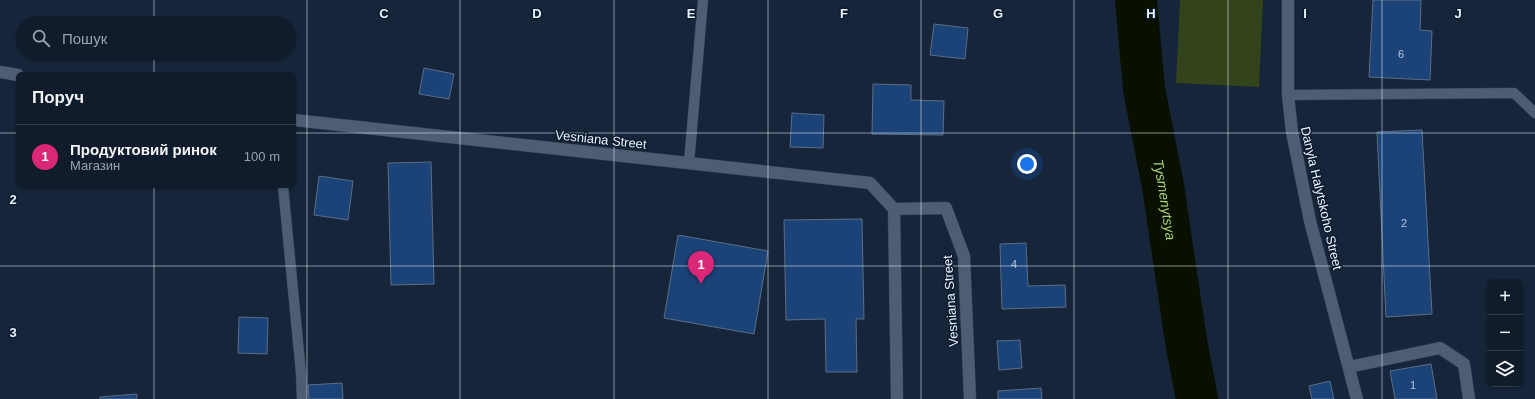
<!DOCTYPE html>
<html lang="uk">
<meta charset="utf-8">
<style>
:root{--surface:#101c2b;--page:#192533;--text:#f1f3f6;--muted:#9ca1a9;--line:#303a47;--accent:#db2777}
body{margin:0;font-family:Helvetica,sans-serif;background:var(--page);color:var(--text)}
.controls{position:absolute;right:12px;bottom:12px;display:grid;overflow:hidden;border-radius:6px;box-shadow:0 1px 3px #0004}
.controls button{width:36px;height:36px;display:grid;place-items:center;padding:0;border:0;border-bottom:1px solid var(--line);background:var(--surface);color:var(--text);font:20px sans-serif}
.you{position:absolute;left:1027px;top:164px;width:14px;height:14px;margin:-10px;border:3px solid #fff;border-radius:50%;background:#1a73e8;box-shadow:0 0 0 6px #1a73e833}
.badge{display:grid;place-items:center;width:26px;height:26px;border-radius:50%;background:var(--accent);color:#fff;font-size:13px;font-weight:700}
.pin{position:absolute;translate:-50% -33px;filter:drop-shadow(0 1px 2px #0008)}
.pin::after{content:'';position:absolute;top:21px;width:14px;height:12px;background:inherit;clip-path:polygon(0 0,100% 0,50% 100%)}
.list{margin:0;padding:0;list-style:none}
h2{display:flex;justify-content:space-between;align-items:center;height:52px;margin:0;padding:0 16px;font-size:17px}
h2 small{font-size:13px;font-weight:400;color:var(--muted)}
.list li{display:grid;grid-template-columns:26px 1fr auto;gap:12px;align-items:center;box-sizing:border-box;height:64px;padding:0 16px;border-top:1px solid var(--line)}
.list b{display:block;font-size:15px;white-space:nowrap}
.list p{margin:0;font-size:13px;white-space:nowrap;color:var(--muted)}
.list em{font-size:13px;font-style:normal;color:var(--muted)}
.icon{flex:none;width:22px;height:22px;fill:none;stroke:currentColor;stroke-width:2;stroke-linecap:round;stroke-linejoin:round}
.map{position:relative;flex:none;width:1535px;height:399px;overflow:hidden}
.search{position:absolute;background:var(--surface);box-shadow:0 1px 3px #0004;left:16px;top:16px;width:280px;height:44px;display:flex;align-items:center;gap:10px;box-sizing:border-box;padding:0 14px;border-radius:22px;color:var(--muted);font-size:15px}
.panel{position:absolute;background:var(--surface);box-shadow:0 1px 3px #0004;left:16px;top:72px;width:280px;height:116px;border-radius:6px}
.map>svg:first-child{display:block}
.green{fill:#33431b}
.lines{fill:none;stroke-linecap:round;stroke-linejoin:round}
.river{stroke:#091000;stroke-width:42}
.building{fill:#1b4378;stroke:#5c6d85}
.service-casing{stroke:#363f50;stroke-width:11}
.minor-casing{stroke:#363f50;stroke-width:13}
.secondary-casing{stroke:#363f50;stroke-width:13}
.service{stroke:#4c5d74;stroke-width:10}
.minor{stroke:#4c5d74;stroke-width:12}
.secondary{stroke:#4c5d74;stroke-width:12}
.grid{fill:none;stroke:#eaf2fd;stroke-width:1;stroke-opacity:0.55}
.labels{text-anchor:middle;stroke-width:3;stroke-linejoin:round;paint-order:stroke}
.number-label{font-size:11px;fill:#b6c6dc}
.street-label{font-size:13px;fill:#eaf2fd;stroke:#0d1b2f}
.water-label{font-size:14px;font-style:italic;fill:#abd374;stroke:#0d1b2f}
.grid-label{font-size:13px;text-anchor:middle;font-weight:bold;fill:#eaf2fd;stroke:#0d1b2f;stroke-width:3;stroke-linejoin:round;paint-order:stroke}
</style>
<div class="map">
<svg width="1535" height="399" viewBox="0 0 1535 399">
<rect width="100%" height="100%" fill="#162539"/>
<path class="green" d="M1180,0H1263L1259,87L1176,83Z"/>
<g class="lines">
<path class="river" id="s1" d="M1136,0L1144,89L1163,186L1186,341L1197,399"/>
</g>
<path class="building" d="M1373,0H1421L1420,30L1432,31L1430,80L1369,77Z
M934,24L968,28L965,59L930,55Z
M424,68L454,74L449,99L419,94Z
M873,84L911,85V100L944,101L943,135L872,134Z
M792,113L824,115L823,148L790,147Z
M1422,130L1432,314L1386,317L1377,132Z
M431,162L434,284L391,285L388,163Z
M319,176L353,181L348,220L314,215Z
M862,219L864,319H856L857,372H826L825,319L786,320L784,220Z
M678,235L768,251L754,334L664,318Z
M1026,243L1028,286L1065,285L1066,307L1002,309L1000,244Z
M239,317L268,318L267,354L238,353Z
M1020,340L1022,368L999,370L997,341Z
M1431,364L1437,399H1395L1390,371Z
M1330,381L1334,399H1312L1309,386Z
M342,383L343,399H309L308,385Z
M1041,388L1042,399H998V391Z
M137,394V399H100V397Z"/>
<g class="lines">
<defs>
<path id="service" d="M1288,95L1514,93L1535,113
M689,163L703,0
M283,186L301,373L302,399"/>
<path id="minor" d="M0,72L18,75
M294,120L870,183L894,209L897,399
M894,209L946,208L964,256L970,399
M1349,367L1440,348L1464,364L1469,399"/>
<path id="secondary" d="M1288,0V95L1292,132L1310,221L1357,399"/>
</defs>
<use href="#service" class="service-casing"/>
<use href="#minor" class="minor-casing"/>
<use href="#secondary" class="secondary-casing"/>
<use href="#service" class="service"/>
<use href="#minor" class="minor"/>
<use href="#secondary" class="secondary"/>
</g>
<path class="grid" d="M154,0V23M307,0V399M460,0V399M614,0V399M768,0V399M921,0V399M1074,0V399M1228,0V399M1382,0V399M154,53V74M0,133H18M294,133H1535M154,186V399M0,266H1535"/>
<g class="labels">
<g class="number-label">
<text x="1401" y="58">6</text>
<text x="1404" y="227">2</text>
<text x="1014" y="268">4</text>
<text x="1413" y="389">1</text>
</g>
<g class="street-label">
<text transform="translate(601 139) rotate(6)" y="5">Vesniana Street</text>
<text transform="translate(1322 198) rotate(77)" y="5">Danyla Halytskoho Street</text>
<text transform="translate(950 301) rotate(-94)" y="5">Vesniana Street</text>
</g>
<g class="water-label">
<text dy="5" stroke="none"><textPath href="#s1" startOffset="202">Tysmenytsya</textPath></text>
</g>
</g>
<g class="grid-label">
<text x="384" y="18">C</text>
<text x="537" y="18">D</text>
<text x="691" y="18">E</text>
<text x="844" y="18">F</text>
<text x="998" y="18">G</text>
<text x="1151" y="18">H</text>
<text x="1305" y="18">I</text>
<text x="1458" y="18">J</text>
<text x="13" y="204">2</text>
<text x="13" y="337">3</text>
</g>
</svg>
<div class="controls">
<button>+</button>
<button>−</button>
<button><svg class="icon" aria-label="layers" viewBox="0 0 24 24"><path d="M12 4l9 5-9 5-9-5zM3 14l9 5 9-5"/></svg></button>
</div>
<div class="you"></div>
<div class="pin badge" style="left:701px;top:284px">1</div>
<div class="search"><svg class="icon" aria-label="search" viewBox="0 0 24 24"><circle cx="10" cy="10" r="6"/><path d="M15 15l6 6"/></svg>Пошук</div>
<section class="panel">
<h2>Поруч<small></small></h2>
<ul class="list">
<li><span class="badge">1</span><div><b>Продуктовий ринок</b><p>Магазин</p></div><em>100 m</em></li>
</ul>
</section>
</div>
